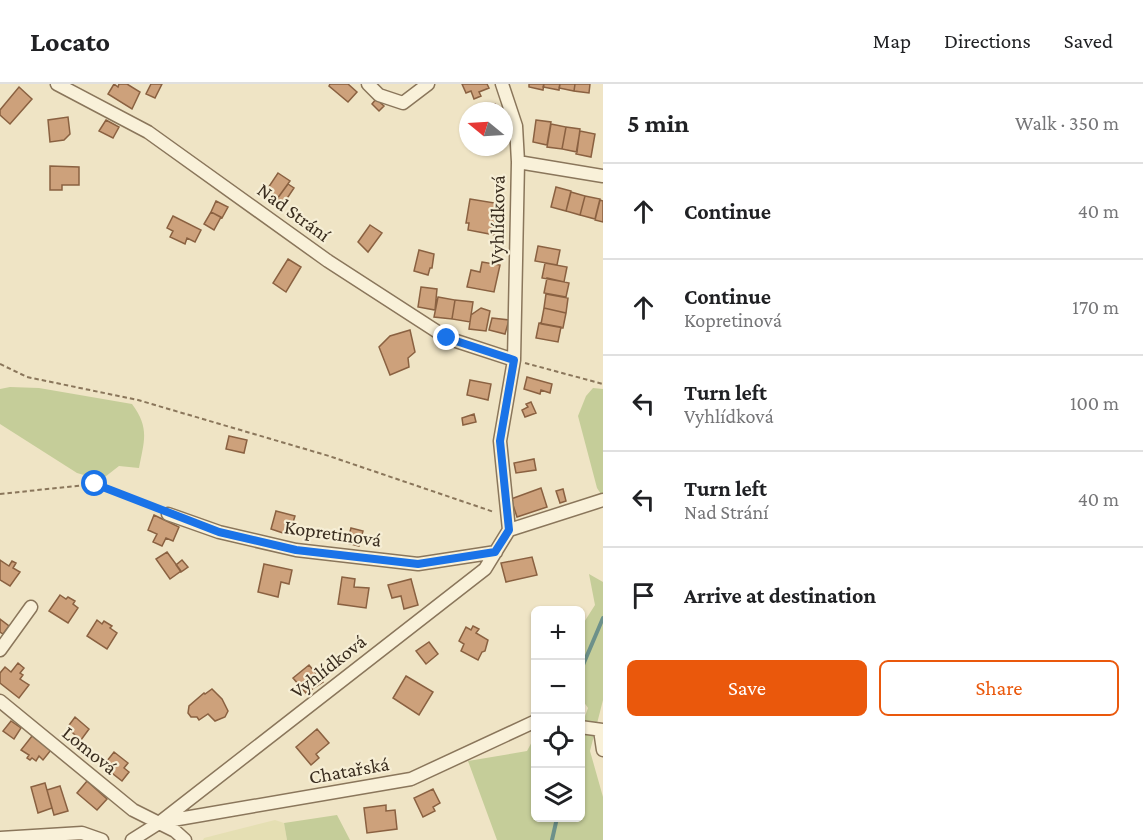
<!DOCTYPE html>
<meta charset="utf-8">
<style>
:root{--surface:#fff;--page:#f6f6f6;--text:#202124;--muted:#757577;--line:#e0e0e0;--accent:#ea580c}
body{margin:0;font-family:"Crimson Pro",serif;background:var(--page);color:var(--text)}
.controls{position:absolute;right:18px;bottom:18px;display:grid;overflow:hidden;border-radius:9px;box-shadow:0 2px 4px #0004}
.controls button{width:54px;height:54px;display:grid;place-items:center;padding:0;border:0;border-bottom:2px solid var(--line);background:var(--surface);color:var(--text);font:30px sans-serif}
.compass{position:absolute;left:459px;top:18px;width:54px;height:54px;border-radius:50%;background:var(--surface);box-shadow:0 2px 4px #0004;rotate:288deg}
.stop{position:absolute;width:18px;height:18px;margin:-14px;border:4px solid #1a73e8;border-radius:50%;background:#fff}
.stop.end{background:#1a73e8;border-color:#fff;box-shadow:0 2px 6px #0008}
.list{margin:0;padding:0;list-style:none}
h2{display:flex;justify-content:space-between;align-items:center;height:78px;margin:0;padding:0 24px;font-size:26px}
h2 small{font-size:20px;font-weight:400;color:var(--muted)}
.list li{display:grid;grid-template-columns:39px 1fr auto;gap:18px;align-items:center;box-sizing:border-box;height:96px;padding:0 24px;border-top:2px solid var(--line)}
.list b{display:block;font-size:22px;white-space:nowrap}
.list p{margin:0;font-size:20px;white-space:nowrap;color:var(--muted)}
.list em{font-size:20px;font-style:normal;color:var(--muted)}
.actions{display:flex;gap:12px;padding:18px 24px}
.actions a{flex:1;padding:14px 0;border:2px solid var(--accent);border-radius:9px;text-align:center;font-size:21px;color:var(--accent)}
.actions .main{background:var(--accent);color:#fff}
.icon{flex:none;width:33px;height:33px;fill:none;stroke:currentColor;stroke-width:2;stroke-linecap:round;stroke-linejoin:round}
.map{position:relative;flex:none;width:603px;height:756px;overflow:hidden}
header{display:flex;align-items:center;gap:36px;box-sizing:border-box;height:84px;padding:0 30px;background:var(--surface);border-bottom:2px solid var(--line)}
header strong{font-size:28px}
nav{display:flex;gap:33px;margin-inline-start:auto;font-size:21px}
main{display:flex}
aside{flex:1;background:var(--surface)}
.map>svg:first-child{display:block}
.farmland{fill:#e5dfb3}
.green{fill:#c5cd99}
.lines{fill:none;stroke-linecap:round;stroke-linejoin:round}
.stream{stroke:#6d918a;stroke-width:4}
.building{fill:#cda17b;stroke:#8a6141;stroke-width:1.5}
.street-casing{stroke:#8a765b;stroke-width:15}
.path{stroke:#8a765b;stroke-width:2;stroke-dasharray:4.5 3;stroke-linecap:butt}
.street{stroke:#f9f1d9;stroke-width:12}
.route{stroke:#1a73e8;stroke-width:8}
.labels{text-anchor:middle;stroke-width:4.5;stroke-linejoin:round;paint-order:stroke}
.street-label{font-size:20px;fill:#3a2d1f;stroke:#f6eed5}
</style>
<header>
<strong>Locato</strong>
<nav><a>Map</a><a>Directions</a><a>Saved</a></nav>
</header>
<main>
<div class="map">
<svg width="603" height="756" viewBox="0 0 603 756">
<rect width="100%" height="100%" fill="#efe4c5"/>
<path class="farmland" d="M275,736L284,739L287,756H203L204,754Z"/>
<path class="green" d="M10,303L39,304L132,320C150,344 144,357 139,384L119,382L101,396L77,389L0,340V305Z
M593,304L603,305V409L601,410L597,404L578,332L586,312Z
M589,490L603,498V616L590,667L603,713V756H497L468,677L527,667L535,652L536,734H580L581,643L588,624L581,614V543L595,521Z
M337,731L350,756H287L284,739Z"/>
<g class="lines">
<path class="stream" d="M580,588L603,534
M552,756L557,734"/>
</g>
<path class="building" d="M114,0L118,3L119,0H127L140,8L132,25L108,10Z
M151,0H162L155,14L146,10Z
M330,0H348L357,8L348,18L329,2Z
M462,0H487L489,4L479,8L481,12L474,15L471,7L466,9Z
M529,0H544L543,6L529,3Z
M544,0H560L559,6L543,3Z
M560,0H575L574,7L559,4Z
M575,0H590L589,9L574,7Z
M19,3L32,15L10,40L0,31V26Z
M376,15L384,22L379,27L372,20Z
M495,20L498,27H478V26Z
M68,33L70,50L64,56L50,58L48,36Z
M106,36L119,43L113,54L99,47Z
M536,36L551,38L547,61L533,58Z
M551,40L566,43L562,65L547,63Z
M566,43L580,45L577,68L562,65Z
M580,47L595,50L591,73L576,70Z
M50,82L79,83V101H62V106H50Z
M278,89L290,97L277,115L266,107Z
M288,100L294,104L284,119L277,115Z
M556,103L571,107L566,127L551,123Z
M571,108L585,112L580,131L566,127Z
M585,112L600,115L595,135L580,131Z
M470,115L501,120L499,133L501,137L497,139L495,151L468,146L469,139H466Z
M600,116L603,117V138L595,136Z
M216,117L228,123L222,134L211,128Z
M211,128L221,133L214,146L204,140Z
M173,132L201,146L195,158L187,154L185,160L170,153L173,147L167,144Z
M370,141L382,149L368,168L358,158Z
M538,162L560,166L557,181L535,177Z
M419,166L434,170L432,184H430L428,191L414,187Z
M288,175L301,183L286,208L273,199Z
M482,178L500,181L494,208L467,203L471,186L480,188Z
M545,179L567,183L564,198L542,194Z
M547,194L569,199L566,213L544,209Z
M421,203L437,205L435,226L418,223Z
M546,210L568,214L566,229L544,224Z
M438,213L455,216L452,235L434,233Z
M455,216L473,218L470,238L452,235Z
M481,224L490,227L486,247L469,245L471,231Z
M544,224L566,229L563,244L541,240Z
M492,234L509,236L505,250L489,246Z
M539,239L561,243L558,258L536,254Z
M410,246L415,268L408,274L409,283L390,291L379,263L390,252Z
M527,293L552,300L550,309L541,306L540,310L524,305Z
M470,296L491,300L488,316L467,311Z
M531,318L536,329L525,333L522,326L528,323L526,320Z
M474,330L476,338L463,341L462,334Z
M229,352L247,356L244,369L226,365Z
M534,375L536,386L516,389L514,379Z
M541,404L547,423L517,433L511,415Z
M563,405L566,417L560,419L556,407Z
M276,427L295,432L289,451L271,445Z
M154,431L179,443L173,457L166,454L162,462L153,458L157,450L148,446Z
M351,444L363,447L359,462L347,459Z
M167,468L181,487L170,495L156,475Z
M532,473L537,491L506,498L501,479Z
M0,476L9,482L12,477L16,479L13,484L20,488L10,502L0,496Z
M182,476L188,483L181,488L176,481Z
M264,480L292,486L289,500L281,498L278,513L258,508Z
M342,493L355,495L354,503L369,504L366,524L338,520Z
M411,495L418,521L404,525L401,512L392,514L388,501Z
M60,511L66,515L68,513L75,517L73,520L78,524L68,539L49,527Z
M0,535L9,542L3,550L0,548Z
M97,536L102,540L104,537L112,542L110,544L117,549L107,565L87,552Z
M473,542L479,545L476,549L488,556L485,567L482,568L478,576L461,567L464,560L459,557L466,543L471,546Z
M429,558L438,570L426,580L416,567Z
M18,579L24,584L20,589L23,591L20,595L29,601L19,614L0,599V589L5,583L11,588Z
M309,581L323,598L306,609L293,594Z
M406,592L433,608L419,631L393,614Z
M212,605L222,615L228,627L225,633L215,637L208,630L199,636L197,633H191L188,629L189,622L204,609L205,610Z
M75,633L89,645L81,656L67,644Z
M11,637L21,644L14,655L3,647Z
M317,645L329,659L316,670L319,674L311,681L296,663Z
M32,652L51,666L43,676L39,672L36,677L32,674L30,676L27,674L29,671L21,666Z
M114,668L128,679L124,684L129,688L122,697L103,682Z
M87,697L107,715L97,726L77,709Z
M45,699L52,724L38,729L31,703Z
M60,702L68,727L54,731L47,706Z
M433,705L440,719L433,723L435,727L423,733L414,714Z
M386,721V727L395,726L397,745L367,749L364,724Z"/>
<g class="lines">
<defs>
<path id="street" d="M57,0L148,48L328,177L447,254L514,276
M368,0L379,11L403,19L428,0
M518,78L603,92
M168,430L219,448L296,466L418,480L496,468
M509,446L603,416
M0,566L31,523
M0,617L133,726L175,747L185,756
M580,643L603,646
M600,646L603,666
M161,738L411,695L536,637
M0,754L82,749L102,756
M132,756L159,739L485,485L509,446L500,357L514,276L518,78L516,42L502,0"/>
</defs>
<use href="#street" class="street-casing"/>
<path class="path" d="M525,279L603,300
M0,280L27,293L138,316L329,372L494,428
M0,410L95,400L157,425"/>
<use href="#street" class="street"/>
</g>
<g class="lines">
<path class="route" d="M95,400L219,448L296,466L418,480L495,468L509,446L500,357L514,276L447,254"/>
</g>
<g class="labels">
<g class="street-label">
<text transform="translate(294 128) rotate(36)" y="7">Nad Strání</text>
<text transform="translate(497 136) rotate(-89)" y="7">Vyhlídková</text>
<text transform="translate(333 449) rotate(8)" y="7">Kopretinová</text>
<text transform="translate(328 582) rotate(-38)" y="7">Vyhlídková</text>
<text transform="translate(90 666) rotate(39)" y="7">Lomová</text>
<text transform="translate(349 686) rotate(-10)" y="7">Chatařská</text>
</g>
</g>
</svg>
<div class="controls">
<button>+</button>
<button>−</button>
<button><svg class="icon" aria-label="locate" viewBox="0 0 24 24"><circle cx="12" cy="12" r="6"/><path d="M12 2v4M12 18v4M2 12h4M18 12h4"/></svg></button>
<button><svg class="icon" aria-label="layers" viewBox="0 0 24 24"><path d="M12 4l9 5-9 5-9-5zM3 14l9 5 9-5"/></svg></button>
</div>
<svg class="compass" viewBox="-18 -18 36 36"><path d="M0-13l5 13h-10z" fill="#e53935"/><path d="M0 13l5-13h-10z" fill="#757577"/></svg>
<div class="stop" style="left:95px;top:400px"></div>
<div class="stop end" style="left:447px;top:254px"></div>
</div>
<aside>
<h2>5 min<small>Walk · 350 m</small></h2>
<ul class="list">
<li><svg class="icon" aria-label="ahead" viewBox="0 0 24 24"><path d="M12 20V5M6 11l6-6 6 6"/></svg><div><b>Continue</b></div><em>40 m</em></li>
<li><svg class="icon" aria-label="ahead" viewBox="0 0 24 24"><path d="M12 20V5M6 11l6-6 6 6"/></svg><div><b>Continue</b><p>Kopretinová</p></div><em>170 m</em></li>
<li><svg class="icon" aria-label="left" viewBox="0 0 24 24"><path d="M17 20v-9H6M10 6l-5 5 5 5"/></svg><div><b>Turn left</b><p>Vyhlídková</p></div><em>100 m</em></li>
<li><svg class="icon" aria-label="left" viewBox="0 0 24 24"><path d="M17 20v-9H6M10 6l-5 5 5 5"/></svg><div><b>Turn left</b><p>Nad Strání</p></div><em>40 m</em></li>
<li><svg class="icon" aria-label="arrive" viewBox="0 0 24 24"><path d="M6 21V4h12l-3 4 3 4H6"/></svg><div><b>Arrive at destination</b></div></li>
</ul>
<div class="actions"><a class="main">Save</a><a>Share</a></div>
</aside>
</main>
